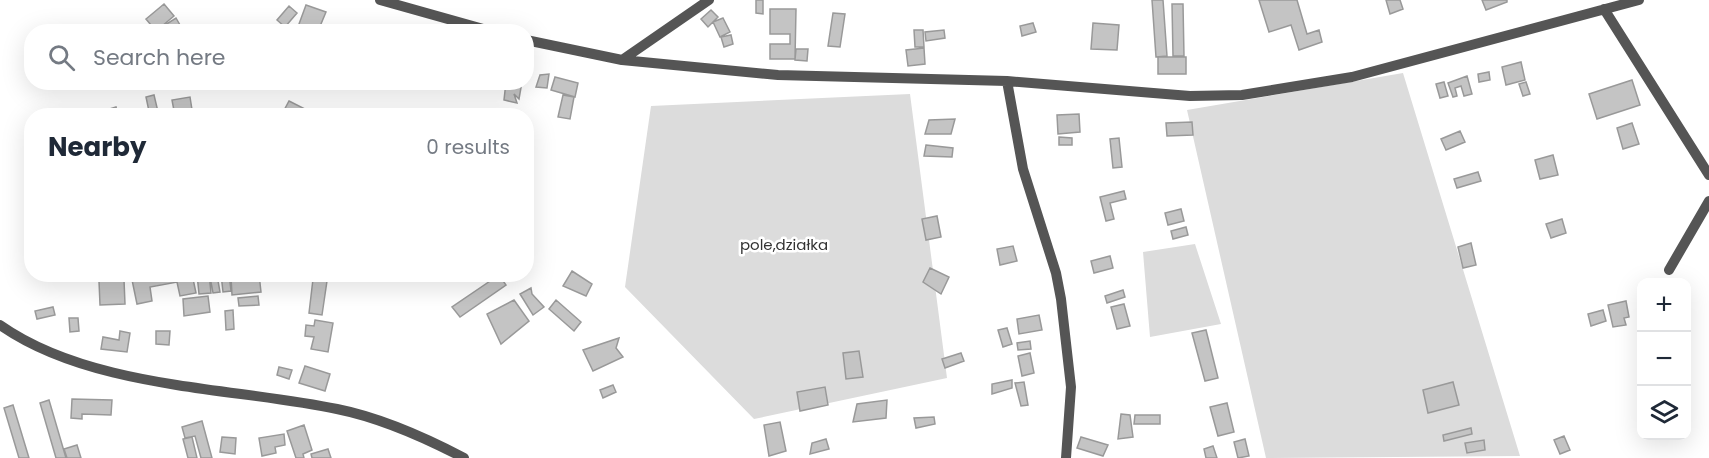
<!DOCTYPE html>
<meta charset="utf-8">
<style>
:root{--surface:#fff;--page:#f2f2f3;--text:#1f2937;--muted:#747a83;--line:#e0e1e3}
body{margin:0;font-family:Poppins,sans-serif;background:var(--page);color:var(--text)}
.controls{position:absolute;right:18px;bottom:18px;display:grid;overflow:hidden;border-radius:12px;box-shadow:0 6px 24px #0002}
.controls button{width:54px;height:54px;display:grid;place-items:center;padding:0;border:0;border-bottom:2px solid var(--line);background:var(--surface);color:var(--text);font:30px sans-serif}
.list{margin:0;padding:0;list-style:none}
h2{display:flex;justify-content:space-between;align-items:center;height:78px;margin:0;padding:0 24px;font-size:26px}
h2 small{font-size:20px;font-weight:400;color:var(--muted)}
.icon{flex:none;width:33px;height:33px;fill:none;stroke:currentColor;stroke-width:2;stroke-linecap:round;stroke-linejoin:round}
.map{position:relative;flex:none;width:1709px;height:458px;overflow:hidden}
.search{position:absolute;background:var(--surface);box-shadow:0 6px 24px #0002;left:24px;top:24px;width:510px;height:66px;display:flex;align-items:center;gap:15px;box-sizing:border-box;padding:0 21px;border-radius:24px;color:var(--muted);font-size:22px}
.panel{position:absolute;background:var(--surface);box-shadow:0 6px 24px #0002;left:24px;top:108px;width:510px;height:174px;border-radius:24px}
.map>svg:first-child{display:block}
.green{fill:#dcdcdc}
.building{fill:#c4c4c4;stroke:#999;stroke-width:1.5}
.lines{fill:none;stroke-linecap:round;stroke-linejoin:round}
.minor{stroke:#555;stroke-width:10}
.labels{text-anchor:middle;stroke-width:5;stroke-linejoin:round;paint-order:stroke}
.park-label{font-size:15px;fill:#333;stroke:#fff}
</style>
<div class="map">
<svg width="1709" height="458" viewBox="0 0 1709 458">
<rect width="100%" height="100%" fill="#fff"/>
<path class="green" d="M1403,73L1520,456L1266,458L1187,110Z
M910,94L947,378L754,419L625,287L651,106Z
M1195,244L1221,324L1150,337L1143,252Z"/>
<path class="building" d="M756,0H763V14L756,13Z
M1152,0H1163L1167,56L1156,57Z
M1259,0H1297L1307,34L1319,30L1322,42L1299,50L1291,25L1269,32Z
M1386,0H1400L1403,9L1390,14Z
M1482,0H1507V2L1486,10Z
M164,4L174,16L156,31L146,19Z
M1172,4H1183L1184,56H1173Z
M306,5L326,12L318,31L299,24Z
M289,6L297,13L285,27L277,20Z
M770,9H796L795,59H770V44H790V34H770Z
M711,10L718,17L708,27L701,19Z
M833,13L845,14L840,47L828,46Z
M176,18L184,32H157V30Z
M723,18L730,32L720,37L713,22Z
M1033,23L1036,32L1022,36L1020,26Z
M1093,23L1119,25L1117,50L1091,49Z
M914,30H923L924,47H915Z
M944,30L945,38L926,41L925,32Z
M731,35L733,44L724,47L721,37Z
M924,48L925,64L908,66L906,50Z
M796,49H808L807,61L795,60Z
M1158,57H1186V74H1158Z
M1521,62L1525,80L1506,85L1502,67Z
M1489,72L1490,80L1479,82L1478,74Z
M549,74L547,88L536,87L540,75Z
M1467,76L1472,94L1464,96L1461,86L1455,88L1457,96L1453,97L1448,83Z
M555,77L578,83L575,97L551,90Z
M1632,80L1640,105L1597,119L1589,94Z
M422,82H450V88L422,85Z
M506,82H522L519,99L514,94L517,103L504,100Z
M1444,82L1448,96L1440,98L1436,84Z
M1526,82L1530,94L1523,96L1519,84Z
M154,95L159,116H150L146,97Z
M563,95L574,97L570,119L558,117Z
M190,97L193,116H175L172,100Z
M289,101L305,109L301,116H281Z
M116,107L118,116H101L100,112Z
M484,109V116H446L445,111Z
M263,110L264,116H231Z
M1079,114L1080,132L1058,134L1057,115Z
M955,119L951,134H925L929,120Z
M1192,122L1193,135L1167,136L1166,123Z
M1632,123L1639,144L1623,149L1617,128Z
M1460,131L1465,142L1446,150L1441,139Z
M1059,137L1072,138V145H1059Z
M1119,138L1122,167L1113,168L1110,139Z
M926,145L953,148L952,157L924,156Z
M1553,155L1558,175L1540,179L1535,160Z
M1478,172L1481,181L1457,188L1454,179Z
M1124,191L1126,199L1110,203L1114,219L1106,221L1100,197Z
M1181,209L1184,221L1168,225L1165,213Z
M937,216L941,237L926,240L922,219Z
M1562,219L1566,233L1551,238L1546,224Z
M1186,227L1188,235L1173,239L1171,231Z
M1471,243L1476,265L1463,268L1458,247Z
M1013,246L1017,261L1000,265L997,249Z
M1110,256L1113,268L1094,273L1091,261Z
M930,268L949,277L941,294L923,282Z
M572,271L592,284L586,296L563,286Z
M192,274L196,293L180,296L177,282L150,287L152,301L137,304L131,275Z
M197,274H209L211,293L199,294Z
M221,274H229L231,291L223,292Z
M259,274L261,292L232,295L231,277Z
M217,275L220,292L213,293L210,277Z
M499,275L506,285L460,317L452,307Z
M313,279L327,281L322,315L309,313Z
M124,280L125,304L100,305L99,281Z
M531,288L532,294L544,307L533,315L520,294Z
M1123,290L1125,297L1107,303L1105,296Z
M208,296L210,312L184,316L183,299Z
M258,296L259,305L239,306L238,298Z
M514,300L529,321L501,344L487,314Z
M556,300L581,322L574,331L549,309Z
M1626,301L1629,317L1624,318L1626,325L1613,327L1608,305Z
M1124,304L1130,326L1117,329L1111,307Z
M53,307L55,315L37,319L35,311Z
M233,310L234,329L226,330L225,311Z
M1603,310L1606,321L1591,326L1588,314Z
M1039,315L1042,330L1019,334L1017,319Z
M69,318H78L79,331L70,332Z
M315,320L333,323L328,352L311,349L314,337L305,336L306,325L314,326Z
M1007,328L1012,344L1003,347L998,330Z
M1206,330L1218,378L1205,381L1192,333Z
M120,331L130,333L127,352L101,349L103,337L119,340Z
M156,331H170L169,345L156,344Z
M619,338L616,348L623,357L593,371L583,350Z
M1030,341L1031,349L1018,350L1017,343Z
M859,351L863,377L846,379L843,353Z
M961,353L964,361L945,368L942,359Z
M1030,353L1034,373L1022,376L1018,356Z
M305,366L330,374L325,391L299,383Z
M279,367L292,370L289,379L277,375Z
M1012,380V388L992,394V384Z
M1024,382L1028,405L1021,406L1015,383Z
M1453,382L1459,405L1428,413L1423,390Z
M613,385L616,392L603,398L600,390Z
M825,387L828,405L800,411L797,392Z
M72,399L112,400L111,415L82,414V419L71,418Z
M49,400L66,458H56L40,403Z
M887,400L886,418L853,422L857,404Z
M1227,403L1234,432L1218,436L1210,407Z
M13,405L29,458H19L4,408Z
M1121,414L1130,415L1133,437L1118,439Z
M1135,415H1160V424H1134Z
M934,417L935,424L916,428L914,418Z
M202,421L212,458H201L195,436L185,438L182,427Z
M780,422L786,451L769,456L764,425Z
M304,425L312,450L303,454L304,458H296L287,431Z
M1471,428L1472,434L1444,441L1443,435Z
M284,434L285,445L275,447L276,453L262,456L259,438Z
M1564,436L1570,450L1560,454L1554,440Z
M192,437L197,458H188L183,439Z
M222,437L236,438L235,454L220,452Z
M1081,437L1108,445L1103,456L1077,448Z
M826,439L829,449L810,454L812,443Z
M1245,439L1249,456L1238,458L1234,442Z
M1484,440L1485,450L1467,453L1465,443Z
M77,445L81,458H67L64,449Z
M1213,446L1217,458H1206L1204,449Z
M328,449L331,458H312L311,454Z"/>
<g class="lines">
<path class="minor" d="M380,0L494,32
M1604,9L1709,175
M526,40L622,60L778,75L1007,81L1190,96L1242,95L1352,77L1639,0
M622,60L709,0
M1007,81L1023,169L1056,273L1061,299L1071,387L1066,458
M1669,270L1709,201
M0,325C91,389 232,387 337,409C382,418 424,437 464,458"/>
</g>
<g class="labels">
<g class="park-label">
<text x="784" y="250">pole,działka</text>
</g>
</g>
</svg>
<div class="controls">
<button>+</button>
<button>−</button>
<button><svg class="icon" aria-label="layers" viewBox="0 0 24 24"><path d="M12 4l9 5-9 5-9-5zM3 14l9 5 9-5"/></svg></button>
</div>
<div class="search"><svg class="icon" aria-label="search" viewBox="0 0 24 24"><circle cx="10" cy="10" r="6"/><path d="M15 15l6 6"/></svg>Search here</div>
<section class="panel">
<h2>Nearby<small>0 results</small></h2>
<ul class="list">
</ul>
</section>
</div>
